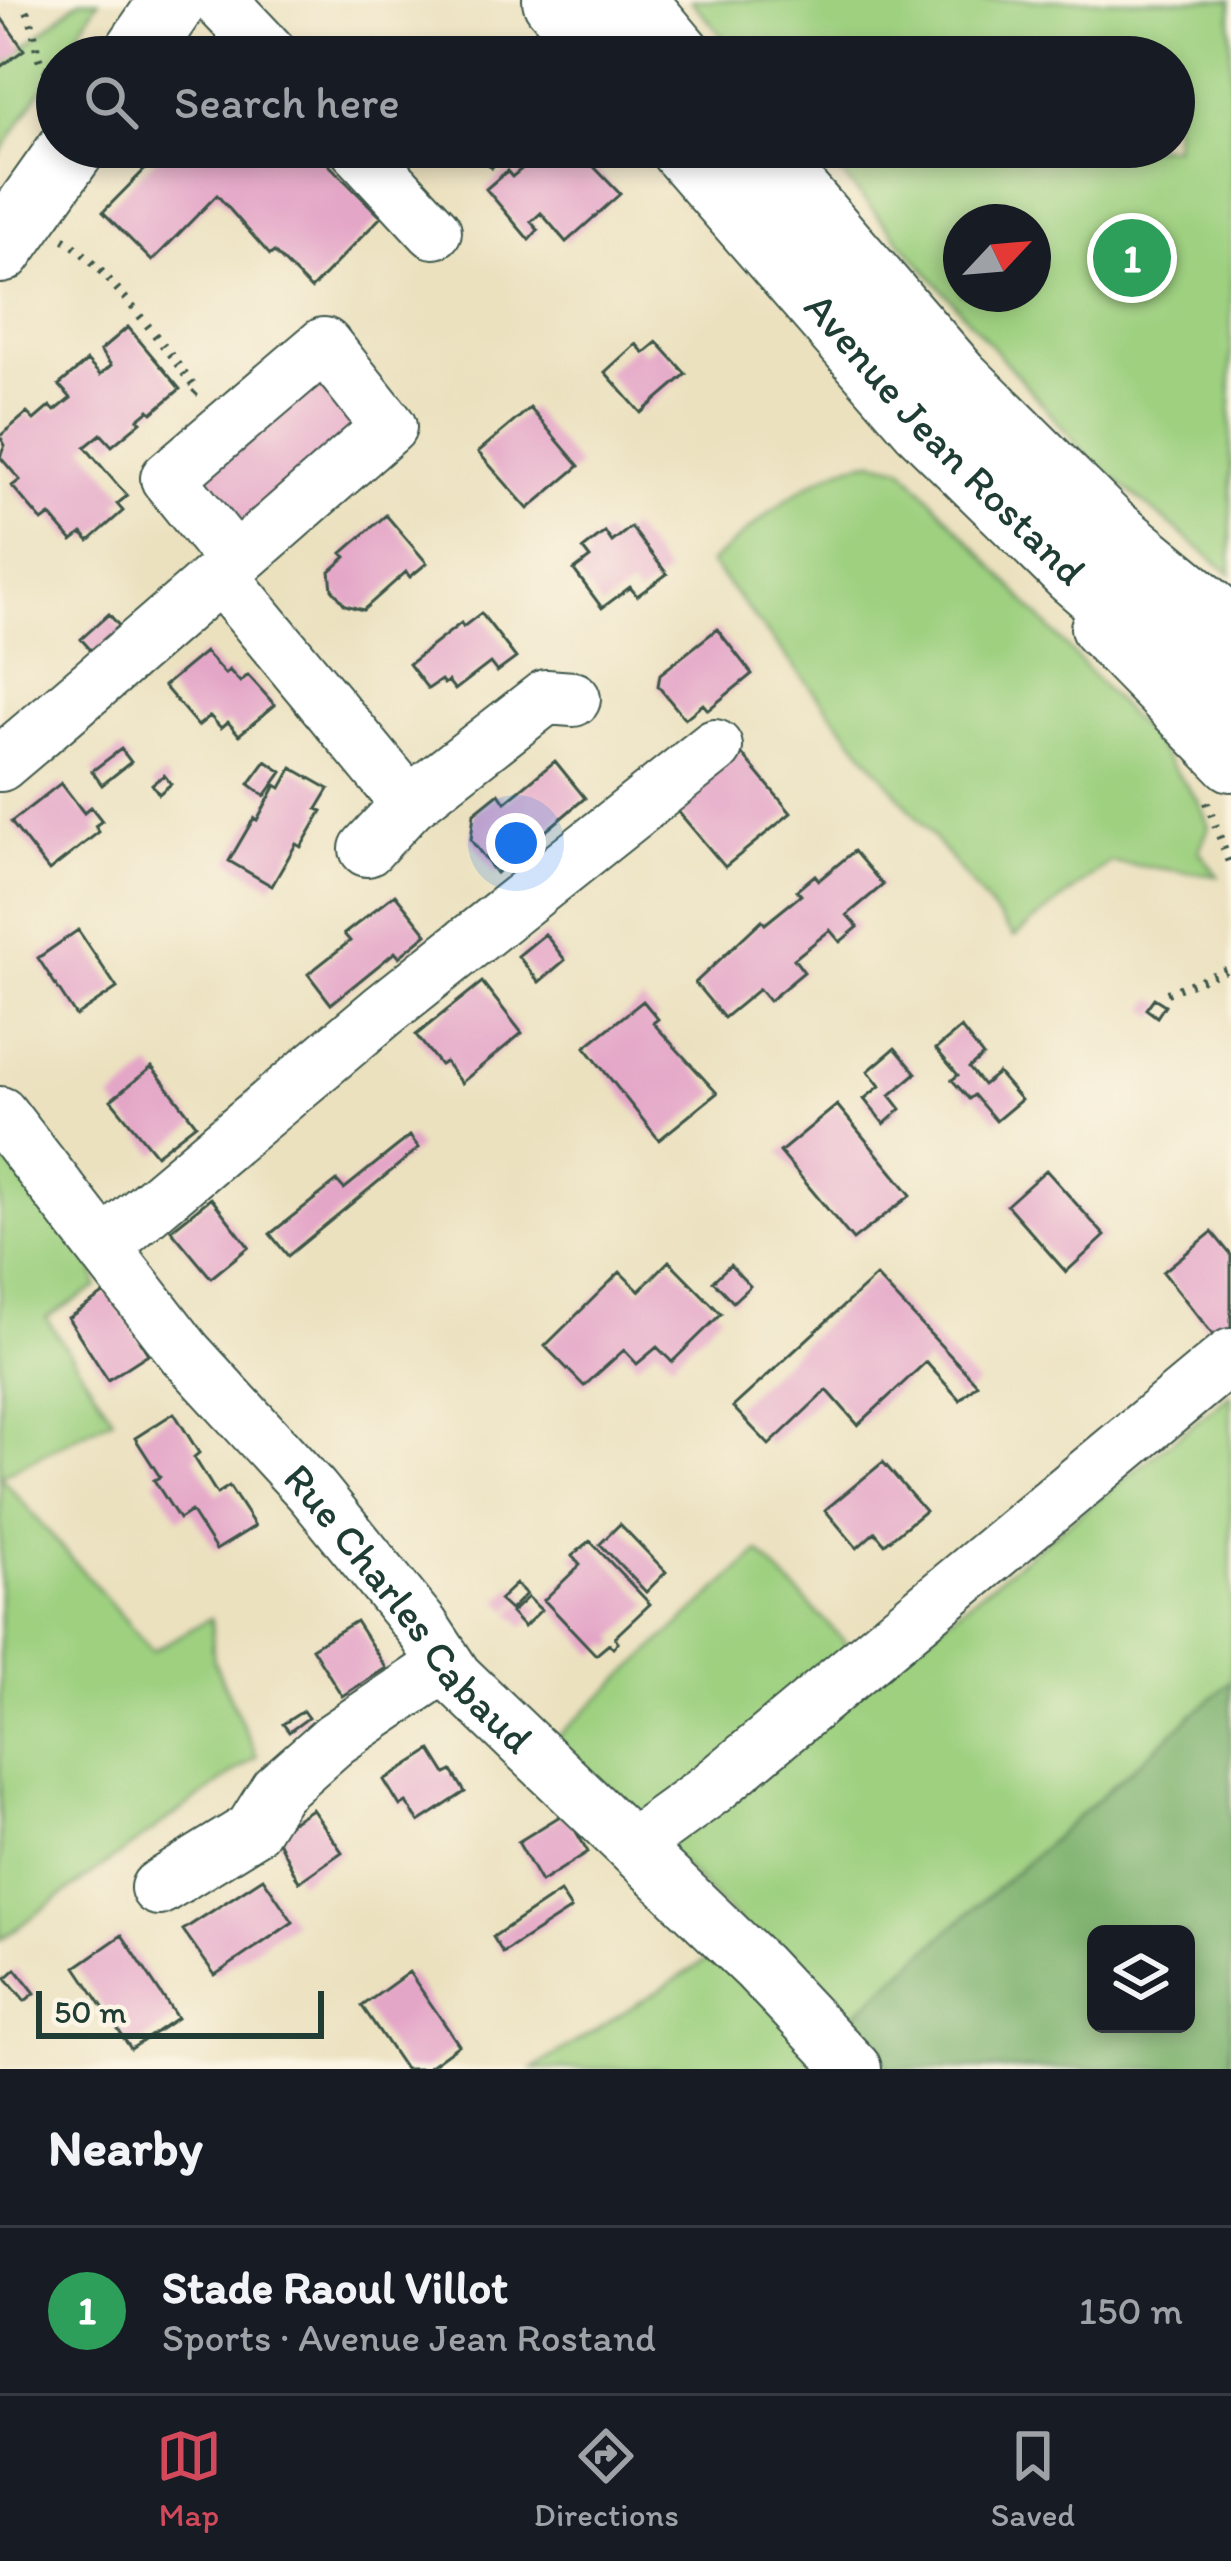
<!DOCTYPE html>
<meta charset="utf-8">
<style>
:root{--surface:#171b24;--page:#20242c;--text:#f1f3f6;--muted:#9ea1a6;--line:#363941;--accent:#d1495b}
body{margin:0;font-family:Itim,sans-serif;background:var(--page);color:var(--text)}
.controls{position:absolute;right:36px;bottom:36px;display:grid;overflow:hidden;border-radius:18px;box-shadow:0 6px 18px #0003}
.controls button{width:108px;height:108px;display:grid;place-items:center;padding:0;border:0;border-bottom:3px solid var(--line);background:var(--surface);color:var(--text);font:60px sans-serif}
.compass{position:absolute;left:943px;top:204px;width:108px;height:108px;border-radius:50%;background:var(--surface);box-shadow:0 6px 18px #0003;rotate:64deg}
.scale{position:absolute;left:36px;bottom:30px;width:288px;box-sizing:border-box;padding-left:12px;border:6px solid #1f3d34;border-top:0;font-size:33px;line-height:42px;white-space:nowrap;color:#1f3d34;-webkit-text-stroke:9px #fcf5e5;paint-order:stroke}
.you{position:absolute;left:516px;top:843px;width:42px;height:42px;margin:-30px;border:9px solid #fff;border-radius:50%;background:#1a73e8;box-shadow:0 0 0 18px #1a73e833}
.badge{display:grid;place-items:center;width:78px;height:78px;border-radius:50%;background:var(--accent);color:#fff;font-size:39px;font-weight:700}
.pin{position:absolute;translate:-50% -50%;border:6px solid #fff;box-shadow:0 3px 12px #0006}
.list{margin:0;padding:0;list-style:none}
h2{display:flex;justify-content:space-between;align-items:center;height:156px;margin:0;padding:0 48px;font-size:51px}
h2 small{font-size:39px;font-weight:400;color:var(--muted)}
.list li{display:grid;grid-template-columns:78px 1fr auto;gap:36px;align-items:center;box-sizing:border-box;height:168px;padding:0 48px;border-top:3px solid var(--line)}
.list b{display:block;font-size:45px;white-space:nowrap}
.list p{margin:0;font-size:39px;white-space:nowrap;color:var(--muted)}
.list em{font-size:39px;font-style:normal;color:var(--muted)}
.icon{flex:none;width:66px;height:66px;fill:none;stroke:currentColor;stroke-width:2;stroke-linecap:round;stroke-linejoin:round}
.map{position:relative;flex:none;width:1231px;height:2069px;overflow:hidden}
.search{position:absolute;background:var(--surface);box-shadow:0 6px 18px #0003;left:36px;right:36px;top:36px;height:132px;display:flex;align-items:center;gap:30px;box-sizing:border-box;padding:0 42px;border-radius:66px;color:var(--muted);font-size:45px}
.sheet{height:324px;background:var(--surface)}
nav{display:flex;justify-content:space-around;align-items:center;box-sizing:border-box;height:168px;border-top:3px solid var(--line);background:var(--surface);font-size:33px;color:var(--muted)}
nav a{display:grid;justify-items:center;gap:6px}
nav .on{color:var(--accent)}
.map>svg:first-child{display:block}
.green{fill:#9ed080;stroke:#5e865a;stroke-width:3;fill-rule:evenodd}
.forest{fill:#7eb26e;stroke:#4e7851;stroke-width:3;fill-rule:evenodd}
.building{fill:#e4a6c7}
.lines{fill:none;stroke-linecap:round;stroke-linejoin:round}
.minor-casing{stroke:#3e5649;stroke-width:58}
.major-casing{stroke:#3e5649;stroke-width:70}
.path{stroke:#3e5649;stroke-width:8;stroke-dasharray:3 9;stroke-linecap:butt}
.minor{stroke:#fff;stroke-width:54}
.major{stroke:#fff;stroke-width:66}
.labels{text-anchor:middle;stroke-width:9;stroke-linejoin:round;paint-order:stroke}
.street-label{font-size:42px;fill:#1f3d34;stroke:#fcf5e5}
</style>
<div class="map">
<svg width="1231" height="2069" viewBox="0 0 1231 2069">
<rect width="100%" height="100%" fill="#fcf5e5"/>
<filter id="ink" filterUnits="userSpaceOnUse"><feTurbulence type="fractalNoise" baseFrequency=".00833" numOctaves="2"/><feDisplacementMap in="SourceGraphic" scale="24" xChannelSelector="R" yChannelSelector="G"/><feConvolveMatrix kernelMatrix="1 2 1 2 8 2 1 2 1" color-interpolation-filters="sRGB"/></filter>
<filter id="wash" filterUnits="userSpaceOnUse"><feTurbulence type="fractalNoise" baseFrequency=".004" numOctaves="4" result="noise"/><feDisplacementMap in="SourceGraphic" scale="48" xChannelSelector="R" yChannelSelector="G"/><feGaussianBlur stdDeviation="2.7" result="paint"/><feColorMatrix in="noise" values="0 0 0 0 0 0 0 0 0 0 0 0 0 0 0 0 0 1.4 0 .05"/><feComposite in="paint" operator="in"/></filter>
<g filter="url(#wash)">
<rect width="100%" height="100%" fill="#ebe1bf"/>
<path class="green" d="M80,0H99L63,57H57V66L0,153V67Z
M691,0H1231V574L1091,460L818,147H1174V57H740ZM961,222H1033V294H961Z
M875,461L902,467L1150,738L1199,802L1209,827L1199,851L1218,876L1110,862L1014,937L710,563C754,527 817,463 875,461Z
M0,1152L92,1265L97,1287L46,1318L113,1418L0,1476L152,1651L211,1618L214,1662L257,1756L0,1940Z
M1231,1394V1681L843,2024L889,2069H533L750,1933L556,1738L759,1552L877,1675Z"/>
<path class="forest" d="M1231,1681V2069H891L843,2025ZM1096,1934H1186V2024H1096Z"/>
<g id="blocks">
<path class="building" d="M0,16L24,50L0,67Z
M167,147H311L381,217L311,289L274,252L270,255L217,195L152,261L103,212Z
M475,147H495L503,157L491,168Z
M548,147H575L620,194L566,242L541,213L531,222L538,230L529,240L486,189L507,171L512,177Z
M128,327L180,389L152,413L149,410L138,419L141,422L112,446L101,434L85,447L127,496L117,504L123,511L89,541L82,533L72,541L50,515L42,521L12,486L20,480L0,457L5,445L0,436L27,413L34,420L50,406L55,411L71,398L59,385L87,361L100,375L111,365L100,351Z
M657,342L686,374L641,413L605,372L636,344L644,353Z
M316,380L358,428L240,528L198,481Z
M530,408L579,466L528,509L478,452Z
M386,515L427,563L410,577L406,572L363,610L345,605L332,589L330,571L346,557L342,553Z
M631,527L667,574L637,596L630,587L602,608L574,570L590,558L583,549L605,532L612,542Z
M481,613L516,658L497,672L490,663L455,690L448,681L444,684L441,680L428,689L409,664L461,623L463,627Z
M109,614L126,634L98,658L81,639Z
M717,629L752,674L708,710L703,704L685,719L658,686L660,674Z
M205,652L225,674L229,670L240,682L248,675L275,705L239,735L228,722L221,728L210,716L198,726L164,686Z
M737,748L791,813L725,867L670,802Z
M121,749L131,762L102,785L92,771Z
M266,761L282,772L265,796L249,784Z
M555,761L585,798L496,873L471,840L474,813L499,793L505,802Z
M292,768L329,789L317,809L322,811L301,847L296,844L272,886L229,861L254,818L257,820L276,785L281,788Z
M164,775L171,784L159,794L152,784Z
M61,783L84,813L91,807L102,821L95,826L99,832L49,871L11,822Z
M854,851L883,885L847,915L858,927L840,942L830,930L794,959L804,972L769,1001L759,989L724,1018L695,983L762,920L765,924L801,895L797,890L815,875L819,880Z
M395,894L427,934L399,957L395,952L331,1004L308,974L350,941L344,934Z
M78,930L117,988L76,1016L38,958Z
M545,934L565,960L539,982L518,956Z
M482,982L522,1033L461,1083L445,1062L440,1065L416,1035Z
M1154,998L1165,1005L1157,1017L1146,1009Z
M643,1001L658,1019L653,1023L717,1093L659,1140L585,1047Z
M961,1028L983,1056L969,1068L983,1085L998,1073L1021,1100L996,1121L974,1095L969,1099L952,1080L958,1075L936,1049Z
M895,1048L916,1073L890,1095L901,1109L884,1124L864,1099L880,1086L868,1071Z
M152,1067L196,1124L156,1155L111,1100Z
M837,1105L911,1195L853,1240L780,1152Z
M410,1136L419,1148L288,1256L270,1234L337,1181L344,1189Z
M1046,1170L1105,1236L1066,1272L1007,1205Z
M211,1198L249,1247L211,1278L171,1230Z
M1212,1232L1231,1255V1329L1217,1340L1163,1272Z
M669,1261L721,1314L672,1362L657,1347L637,1364L624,1350L584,1386L545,1346L620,1272L639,1291Z
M730,1265L750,1286L733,1302L713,1281Z
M876,1276L977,1384L960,1400L926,1362L858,1425L827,1390L769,1445L733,1407Z
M108,1291L148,1354L108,1380L68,1318Z
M174,1413L199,1453L194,1457L217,1494L229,1486L255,1526L216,1550L191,1511L179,1519L154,1480L160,1477L135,1438Z
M883,1462L925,1511L885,1544L875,1532L857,1548L825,1510Z
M620,1524L666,1572L646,1592L600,1544Z
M590,1541L650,1604L615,1637L618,1642L613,1648L609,1644L596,1655L544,1600L580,1565L572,1556Z
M516,1584L526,1594L510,1610L499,1600Z
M528,1597L541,1610L524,1627L511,1613Z
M356,1621L386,1668L342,1696L312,1648Z
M303,1711L308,1718L289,1732L283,1724Z
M431,1750L446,1774L452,1771L465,1792L419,1822L406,1802L400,1806L384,1780Z
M312,1809L342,1852L299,1882L274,1833Z
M565,1813L588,1852L541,1882L518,1842Z
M263,1878L293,1922L215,1975L183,1930Z
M560,1892L571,1909L503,1953L493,1937Z
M122,1935L177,2018L131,2049L76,1967Z
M16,1969L35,1993L25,2001L6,1978Z
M409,1972L459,2045L426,2069H405L362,2006Z"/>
</g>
</g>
<g filter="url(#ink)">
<use href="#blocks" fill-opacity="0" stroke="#3e5649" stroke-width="3"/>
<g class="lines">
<defs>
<g id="minor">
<path d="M219,0L273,57"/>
<path d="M356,147L434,231"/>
<path d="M220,575L409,804"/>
<path d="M1098,628L1231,764"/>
<path d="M0,764C131,654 260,540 389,427L324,345L168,478L235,561"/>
<path d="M367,849L409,804L546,697L573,699"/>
<path id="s1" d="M0,1114L185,1353L312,1491L422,1627L455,1677L758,1967L854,2069"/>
<path d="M104,1246L383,1011L715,747"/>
<path d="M633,1845L712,1788L1231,1356"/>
<path d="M158,1888L252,1830L277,1790L335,1739L446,1664"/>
</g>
<g id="major">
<path d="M556,0L605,57"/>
<path d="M632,0L680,57"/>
<path d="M135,57L174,0"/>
<path id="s2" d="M682,147L923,424L1074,572L1231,708"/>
<path d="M756,147L957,379L1107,528L1231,630"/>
<path d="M0,250L73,147"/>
</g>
</defs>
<use href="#minor" class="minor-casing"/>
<use href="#major" class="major-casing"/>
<path class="path" d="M27,11C36,30 34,48 42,67L57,75
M64,239C102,262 169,352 197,391L194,394
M1207,802L1231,868
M1167,993L1231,968"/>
<use href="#minor" class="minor"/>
<use href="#major" class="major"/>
</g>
</g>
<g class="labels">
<g class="street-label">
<text dy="15" stroke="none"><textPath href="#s2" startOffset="393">Avenue Jean Rostand</textPath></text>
<text dy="15" stroke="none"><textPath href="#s1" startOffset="642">Rue Charles Cabaud</textPath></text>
</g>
</g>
</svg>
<div class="controls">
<button><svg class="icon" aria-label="layers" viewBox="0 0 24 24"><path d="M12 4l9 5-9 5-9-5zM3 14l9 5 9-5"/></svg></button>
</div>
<svg class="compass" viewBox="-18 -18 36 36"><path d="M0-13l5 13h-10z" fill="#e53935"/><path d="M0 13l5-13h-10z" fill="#9ea1a6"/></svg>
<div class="scale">50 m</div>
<div class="you"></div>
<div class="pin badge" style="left:1132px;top:258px;background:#2e9e5b">1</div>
<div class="search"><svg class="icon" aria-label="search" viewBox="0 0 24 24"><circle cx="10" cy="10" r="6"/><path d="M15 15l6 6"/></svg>Search here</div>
</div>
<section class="sheet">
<h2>Nearby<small></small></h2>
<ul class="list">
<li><span class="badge" style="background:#2e9e5b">1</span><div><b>Stade Raoul Villot</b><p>Sports · Avenue Jean Rostand</p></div><em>150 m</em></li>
</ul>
</section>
<nav>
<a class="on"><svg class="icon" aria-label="map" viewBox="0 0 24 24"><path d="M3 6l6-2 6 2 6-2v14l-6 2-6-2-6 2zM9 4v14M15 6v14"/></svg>Map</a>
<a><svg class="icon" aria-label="directions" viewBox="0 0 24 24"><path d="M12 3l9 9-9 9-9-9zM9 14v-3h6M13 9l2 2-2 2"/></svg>Directions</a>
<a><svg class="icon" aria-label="saved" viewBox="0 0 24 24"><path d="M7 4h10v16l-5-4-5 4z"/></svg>Saved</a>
</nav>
